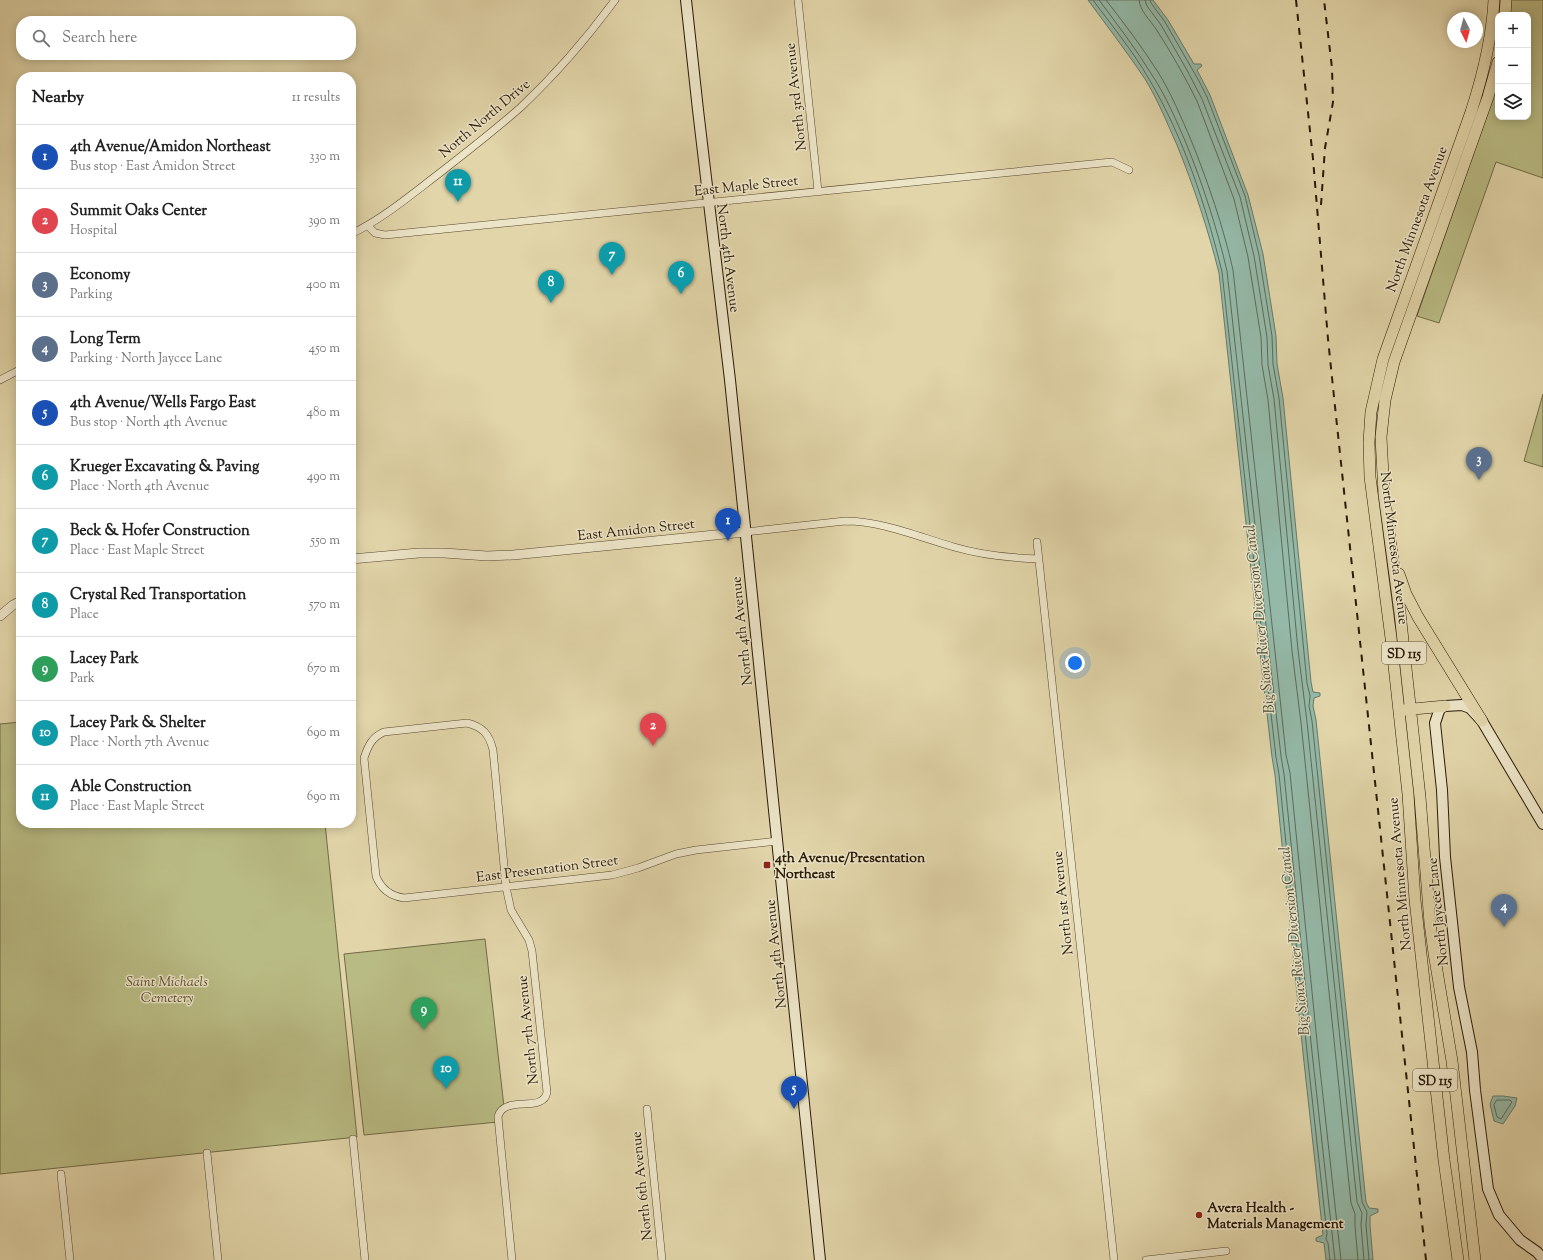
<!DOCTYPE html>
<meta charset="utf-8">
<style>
:root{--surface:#fff;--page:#f6f6f6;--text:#222;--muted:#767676;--line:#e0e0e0;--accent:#8f2418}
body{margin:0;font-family:"Sorts Mill Goudy",serif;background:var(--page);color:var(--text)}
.controls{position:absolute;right:12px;top:12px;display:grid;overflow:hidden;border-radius:8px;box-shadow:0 2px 10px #0003}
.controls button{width:36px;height:36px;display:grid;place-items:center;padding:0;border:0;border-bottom:1px solid var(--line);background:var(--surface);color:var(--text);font:20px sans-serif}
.compass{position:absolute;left:1447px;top:12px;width:36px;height:36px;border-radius:50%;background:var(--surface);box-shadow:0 2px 10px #0003;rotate:174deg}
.you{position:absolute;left:1075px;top:663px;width:14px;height:14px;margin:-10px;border:3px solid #fff;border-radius:50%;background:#1a73e8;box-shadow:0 0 0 6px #1a73e833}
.badge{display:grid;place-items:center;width:26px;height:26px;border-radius:50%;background:var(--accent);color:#fff;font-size:13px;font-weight:700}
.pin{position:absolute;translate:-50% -33px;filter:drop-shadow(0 1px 2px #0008)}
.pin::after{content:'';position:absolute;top:21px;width:14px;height:12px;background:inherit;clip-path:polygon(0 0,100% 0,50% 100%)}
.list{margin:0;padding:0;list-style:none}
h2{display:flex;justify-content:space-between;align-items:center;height:52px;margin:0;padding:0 16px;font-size:17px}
h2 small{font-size:13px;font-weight:400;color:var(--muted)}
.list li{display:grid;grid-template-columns:26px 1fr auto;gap:12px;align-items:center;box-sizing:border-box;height:64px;padding:0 16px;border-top:1px solid var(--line)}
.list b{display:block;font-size:15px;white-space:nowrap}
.list p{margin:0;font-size:13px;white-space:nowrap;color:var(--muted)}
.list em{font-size:13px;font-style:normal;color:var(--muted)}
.icon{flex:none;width:22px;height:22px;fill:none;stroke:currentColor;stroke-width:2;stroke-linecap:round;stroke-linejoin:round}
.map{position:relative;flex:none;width:1543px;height:1260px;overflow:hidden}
.search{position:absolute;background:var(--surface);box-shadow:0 2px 10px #0003;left:16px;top:16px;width:340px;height:44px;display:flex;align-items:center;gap:10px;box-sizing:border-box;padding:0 14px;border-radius:16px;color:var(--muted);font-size:15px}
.panel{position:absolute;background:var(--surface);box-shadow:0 2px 10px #0003;left:16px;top:72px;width:340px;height:756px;border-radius:16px}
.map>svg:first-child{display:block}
.green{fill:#b9bb84;stroke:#716a46}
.water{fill:#94b9a8;stroke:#697968}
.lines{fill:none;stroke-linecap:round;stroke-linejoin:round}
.shore{stroke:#5e6a58;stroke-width:1}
.minor-casing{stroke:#574930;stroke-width:8}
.tertiary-casing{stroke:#574930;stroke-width:10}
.secondary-casing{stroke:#291a07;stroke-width:12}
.primary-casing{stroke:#291a07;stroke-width:12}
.minor{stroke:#ece4c7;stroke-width:7}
.tertiary{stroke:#ece4c7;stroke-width:9}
.secondary{stroke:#ece4c7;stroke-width:10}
.primary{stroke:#e1d5a9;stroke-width:11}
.rail{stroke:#291a07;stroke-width:2;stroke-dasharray:7 7;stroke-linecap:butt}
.poi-dot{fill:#8f2418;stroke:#ece4c7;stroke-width:1.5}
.labels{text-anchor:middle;stroke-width:3;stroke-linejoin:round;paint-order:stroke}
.shield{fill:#ece4c7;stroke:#645741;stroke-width:1}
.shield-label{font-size:13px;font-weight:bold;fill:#291a07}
.street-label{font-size:14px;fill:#291a07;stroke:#ece4c7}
.poi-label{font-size:14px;font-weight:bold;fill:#291a07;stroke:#ece4c7;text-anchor:start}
.park-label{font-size:14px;font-style:italic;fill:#544a2c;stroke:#ece4c7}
.water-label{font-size:15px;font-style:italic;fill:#494a37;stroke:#ece4c7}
</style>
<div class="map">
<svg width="1543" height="1260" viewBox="0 0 1543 1260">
<rect width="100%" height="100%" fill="#e1d5a9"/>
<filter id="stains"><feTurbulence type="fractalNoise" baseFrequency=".005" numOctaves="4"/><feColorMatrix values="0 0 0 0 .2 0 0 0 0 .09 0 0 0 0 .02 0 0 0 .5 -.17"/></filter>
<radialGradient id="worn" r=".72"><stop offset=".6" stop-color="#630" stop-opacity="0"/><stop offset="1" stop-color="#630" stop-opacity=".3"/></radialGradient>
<path class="green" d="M1511,0H1543V178L1496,162L1439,323L1417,316L1498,83V117H1528V15H1510Z
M1543,394V467L1524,461Z
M21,722V823H325L357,1137L0,1174V724Z
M485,939L504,1107L498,1122L364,1135L344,954Z"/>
<path class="water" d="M1088,0H1153L1168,20L1194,64H1201L1202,66L1197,70L1210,95L1248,195L1263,254L1276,336L1277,364L1283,398L1311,682L1313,692L1320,693V696L1314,698L1313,706L1316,720L1366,1202L1369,1208L1378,1209V1212L1370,1216V1225L1373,1260H1326L1324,1243L1316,1241V1238L1323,1235L1303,1053L1275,775L1272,757L1261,662L1219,273C1208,229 1194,187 1177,145C1167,123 1158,100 1145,79C1127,52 1107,26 1088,0Z
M1493,1096H1503L1517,1098L1515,1106L1503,1124L1494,1121L1490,1104Z"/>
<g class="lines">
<path class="shore" d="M1093,0C1112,26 1133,51 1149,79C1184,138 1206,206 1222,272L1265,662L1276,757L1279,774L1307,1052L1327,1234L1326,1239L1328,1243L1330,1260
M1099,0C1117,24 1136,49 1152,75C1166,96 1176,120 1186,143C1203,185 1217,228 1227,271L1270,661L1281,756L1284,774L1312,1052L1335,1260
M1106,0C1124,23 1142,47 1158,72C1171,93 1181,117 1191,140C1208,182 1223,226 1233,270L1276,661L1286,755L1290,773L1318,1051L1341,1260
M1139,0C1140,11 1150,20 1156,29C1171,52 1185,77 1197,101L1234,199L1248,257L1261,337L1262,365L1268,400L1292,651L1301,723L1351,1203L1355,1214V1226L1358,1260
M1145,0L1147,6L1161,25L1188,72L1202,99L1240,197L1254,256L1267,337L1268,365L1274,399L1298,650L1307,722L1357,1202L1362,1213L1361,1225L1364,1260
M1150,0L1151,3L1165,22L1199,81L1207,97L1245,196L1259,255L1272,336L1273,364L1279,398L1307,683L1310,696L1309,706L1312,721L1362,1202L1367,1212L1366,1225L1369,1260
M1497,1100H1510L1512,1102L1501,1119L1497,1117L1494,1105Z"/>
<defs>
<path id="minor" d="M798,0L818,191
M368,226L375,233L385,235L1112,162L1129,170
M351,234C384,218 412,194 441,172C468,151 495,130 521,107C555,75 587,38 615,0
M0,380L21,369
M745,532L845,521C882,521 919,537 954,547C981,555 1011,558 1039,559
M1037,542L1114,1260
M647,1109L662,1260
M353,1139L365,1260
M207,1153L218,1260
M61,1174L70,1260
M512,1260L498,1117C503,1094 544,1114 547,1092L532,951L529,940L511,910L506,887L493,750C489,734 483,727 467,723L384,732C372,737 368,746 364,758L376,876C381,889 390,896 404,898L612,875L638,868L676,854L696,850L777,841
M1146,1260L1226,1251"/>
<path id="tertiary" d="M351,559L419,553H444L487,556L513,555L745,532
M0,616L13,605L21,601"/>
<path id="secondary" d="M686,0L698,110L730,380L820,1260
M1543,824L1482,721L1470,708L1462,705L1445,706L1441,708L1439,711L1435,723L1442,790L1445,857L1459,987L1472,1052L1475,1090L1488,1189L1499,1215L1520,1240L1537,1252L1543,1259"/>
<path id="primary" d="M1505,15L1506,0
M1399,574L1406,594L1418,617L1482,721
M1403,710L1445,706
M1458,1260L1444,1160L1415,900L1408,794L1391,638L1370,477L1369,442L1371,412L1383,359L1471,112C1483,75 1492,39 1494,0
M1475,1260L1452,1061L1434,953L1430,923L1420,797L1400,613L1384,494L1381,437L1385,400L1394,362L1488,97L1498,62"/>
</defs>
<use href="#minor" class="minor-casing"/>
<use href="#tertiary" class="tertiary-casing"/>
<use href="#secondary" class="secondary-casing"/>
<use href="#primary" class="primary-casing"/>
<use href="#minor" class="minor"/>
<use href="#tertiary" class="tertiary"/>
<use href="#secondary" class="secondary"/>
<use href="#primary" class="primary"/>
<path class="rail" d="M1296,0L1313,159L1328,339L1336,416L1426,1260
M1321,205L1325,148L1333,102L1332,68L1324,0"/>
</g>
<g class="poi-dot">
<rect x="763" y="861" width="8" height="8" rx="2"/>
<circle cx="1199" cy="1215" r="4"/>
</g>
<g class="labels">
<g class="shield">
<rect x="1382" y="642" width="44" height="22" rx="3"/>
<rect x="1413" y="1069" width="44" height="22" rx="3"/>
</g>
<g class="shield-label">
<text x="1404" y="658">SD 115</text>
<text x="1435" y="1085">SD 115</text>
</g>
<g class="street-label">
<text transform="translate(795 97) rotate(-96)" y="5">North 3rd Avenue</text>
<text transform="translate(484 118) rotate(-40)" y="5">North North Drive</text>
<text transform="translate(746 185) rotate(-6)" y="5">East Maple Street</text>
<text transform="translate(1416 219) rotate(-70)" y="5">North Minnesota Avenue</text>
<text transform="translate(729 258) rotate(83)" y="5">North 4th Avenue</text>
<text transform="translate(636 529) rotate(-6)" y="5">East Amidon Street</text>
<text transform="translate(1395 548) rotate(83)" y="5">North Minnesota Avenue</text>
<text transform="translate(741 631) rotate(-96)" y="5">North 4th Avenue</text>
<text transform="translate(547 868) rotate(-7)" y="5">East Presentation Street</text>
<text transform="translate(1399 874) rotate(-95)" y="5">North Minnesota Avenue</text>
<text transform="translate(1062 903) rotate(-96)" y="5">North 1st Avenue</text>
<text transform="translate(1437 912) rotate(-96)" y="5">North Jaycee Lane</text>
<text transform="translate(775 954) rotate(-96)" y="5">North 4th Avenue</text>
<text transform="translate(527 1030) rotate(-96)" y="5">North 7th Avenue</text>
<text transform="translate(641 1186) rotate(-96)" y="5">North 6th Avenue</text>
</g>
<g class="poi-label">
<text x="775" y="862">4th Avenue/Presentation<tspan x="775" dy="16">Northeast</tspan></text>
<text x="1207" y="1212">Avera Health -<tspan x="1207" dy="16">Materials Management</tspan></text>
</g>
<g class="park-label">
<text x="167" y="986">Saint Michaels<tspan x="167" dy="16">Cemetery</tspan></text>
</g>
<g class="water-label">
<text transform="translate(1259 619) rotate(-96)" y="5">Big Sioux River Diversion Canal</text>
<text transform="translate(1294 941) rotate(-96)" y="5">Big Sioux River Diversion Canal</text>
</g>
</g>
<rect width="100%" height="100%" filter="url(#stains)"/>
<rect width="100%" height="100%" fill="url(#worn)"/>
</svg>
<div class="controls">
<button>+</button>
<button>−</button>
<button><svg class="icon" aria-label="layers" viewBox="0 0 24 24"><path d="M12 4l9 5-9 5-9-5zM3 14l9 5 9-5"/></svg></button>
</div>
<svg class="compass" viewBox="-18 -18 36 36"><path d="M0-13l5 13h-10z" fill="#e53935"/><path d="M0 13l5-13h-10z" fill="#767676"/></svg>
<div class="you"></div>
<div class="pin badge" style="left:728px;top:541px;background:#1a4fb4">1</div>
<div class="pin badge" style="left:653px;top:746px;background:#e0444e">2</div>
<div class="pin badge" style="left:1479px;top:480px;background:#5c6f8a">3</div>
<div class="pin badge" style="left:1504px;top:927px;background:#5c6f8a">4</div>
<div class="pin badge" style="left:794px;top:1109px;background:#1a4fb4">5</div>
<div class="pin badge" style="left:681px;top:294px;background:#0f9aa8">6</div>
<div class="pin badge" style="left:612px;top:275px;background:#0f9aa8">7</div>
<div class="pin badge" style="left:551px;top:303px;background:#0f9aa8">8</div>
<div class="pin badge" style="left:424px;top:1030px;background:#2e9e5b">9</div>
<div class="pin badge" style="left:446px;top:1089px;background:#0f9aa8">10</div>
<div class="pin badge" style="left:458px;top:202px;background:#0f9aa8">11</div>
<div class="search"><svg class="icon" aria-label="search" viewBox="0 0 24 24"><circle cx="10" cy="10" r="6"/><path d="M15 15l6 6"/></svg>Search here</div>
<section class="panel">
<h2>Nearby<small>11 results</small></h2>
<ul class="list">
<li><span class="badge" style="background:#1a4fb4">1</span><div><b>4th Avenue/Amidon Northeast</b><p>Bus stop · East Amidon Street</p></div><em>330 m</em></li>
<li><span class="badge" style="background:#e0444e">2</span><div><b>Summit Oaks Center</b><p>Hospital</p></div><em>390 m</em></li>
<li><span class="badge" style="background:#5c6f8a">3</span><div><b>Economy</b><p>Parking</p></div><em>400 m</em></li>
<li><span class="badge" style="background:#5c6f8a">4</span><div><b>Long Term</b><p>Parking · North Jaycee Lane</p></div><em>450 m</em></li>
<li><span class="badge" style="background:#1a4fb4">5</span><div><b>4th Avenue/Wells Fargo East</b><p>Bus stop · North 4th Avenue</p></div><em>480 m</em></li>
<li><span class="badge" style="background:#0f9aa8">6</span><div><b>Krueger Excavating &amp; Paving</b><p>Place · North 4th Avenue</p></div><em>490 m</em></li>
<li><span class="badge" style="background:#0f9aa8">7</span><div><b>Beck &amp; Hofer Construction</b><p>Place · East Maple Street</p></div><em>550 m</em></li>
<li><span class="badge" style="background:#0f9aa8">8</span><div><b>Crystal Red Transportation</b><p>Place</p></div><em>570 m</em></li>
<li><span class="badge" style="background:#2e9e5b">9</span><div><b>Lacey Park</b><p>Park</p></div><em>670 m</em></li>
<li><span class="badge" style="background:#0f9aa8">10</span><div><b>Lacey Park &amp; Shelter</b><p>Place · North 7th Avenue</p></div><em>690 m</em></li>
<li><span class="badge" style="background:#0f9aa8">11</span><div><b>Able Construction</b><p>Place · East Maple Street</p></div><em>690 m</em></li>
</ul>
</section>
</div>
